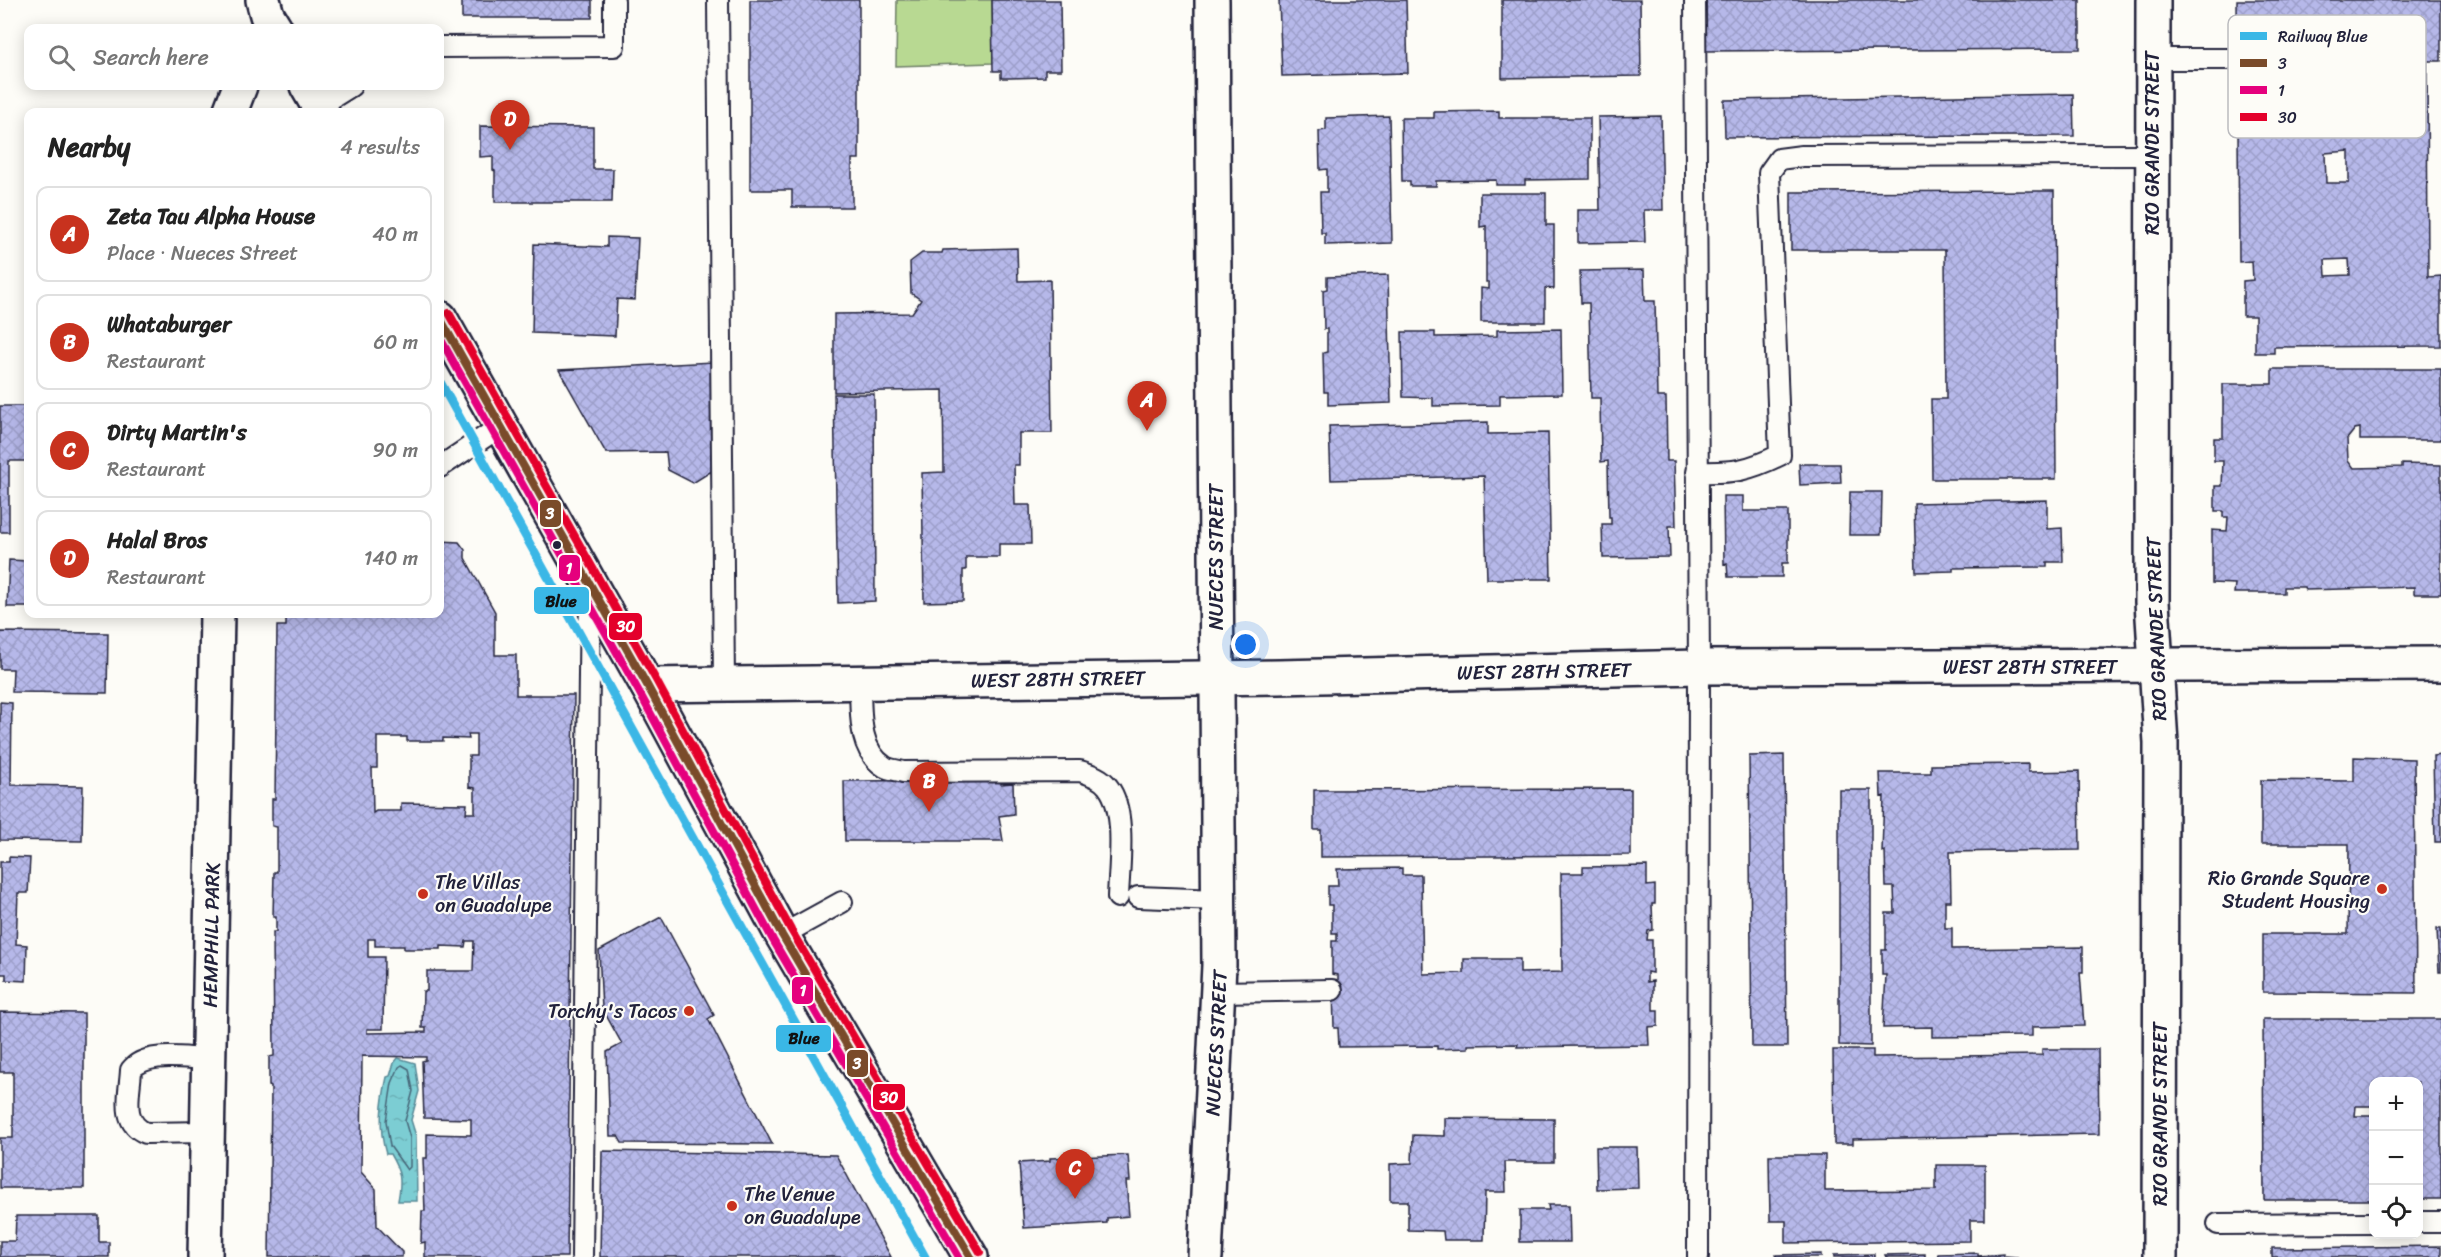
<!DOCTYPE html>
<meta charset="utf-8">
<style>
:root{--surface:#fff;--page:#f6f6f6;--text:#222;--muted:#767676;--line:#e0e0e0;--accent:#c8321e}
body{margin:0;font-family:Sriracha,sans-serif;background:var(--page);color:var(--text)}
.controls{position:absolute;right:18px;bottom:18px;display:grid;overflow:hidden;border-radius:12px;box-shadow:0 3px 15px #0003}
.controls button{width:54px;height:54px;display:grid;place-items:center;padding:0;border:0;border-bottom:2px solid var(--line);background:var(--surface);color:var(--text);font:30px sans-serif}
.you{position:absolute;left:1246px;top:645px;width:21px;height:21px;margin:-15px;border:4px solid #fff;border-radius:50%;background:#1a73e8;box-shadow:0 0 0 9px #1a73e833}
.badge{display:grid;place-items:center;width:39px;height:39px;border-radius:50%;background:var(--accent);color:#fff;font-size:20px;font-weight:700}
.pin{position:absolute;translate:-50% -50px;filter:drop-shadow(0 2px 3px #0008)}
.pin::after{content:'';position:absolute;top:32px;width:21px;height:18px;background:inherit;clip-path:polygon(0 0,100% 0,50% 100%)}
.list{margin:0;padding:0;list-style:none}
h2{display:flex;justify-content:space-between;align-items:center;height:78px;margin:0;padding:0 24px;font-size:26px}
h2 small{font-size:20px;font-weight:400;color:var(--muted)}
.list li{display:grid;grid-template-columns:39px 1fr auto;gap:18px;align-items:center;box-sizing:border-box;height:96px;margin:0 12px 12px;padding:0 12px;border:2px solid var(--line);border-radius:12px}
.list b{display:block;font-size:22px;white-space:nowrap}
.list p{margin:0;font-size:20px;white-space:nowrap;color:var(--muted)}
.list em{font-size:20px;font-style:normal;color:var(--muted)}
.icon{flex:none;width:33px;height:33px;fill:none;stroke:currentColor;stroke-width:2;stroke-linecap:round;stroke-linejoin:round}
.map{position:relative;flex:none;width:2441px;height:1257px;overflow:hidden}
.search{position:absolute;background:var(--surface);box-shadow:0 3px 15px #0003;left:24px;top:24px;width:420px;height:66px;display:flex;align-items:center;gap:15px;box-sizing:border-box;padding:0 21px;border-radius:12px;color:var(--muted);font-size:22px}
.panel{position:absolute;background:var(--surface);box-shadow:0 3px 15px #0003;left:24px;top:108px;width:420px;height:510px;border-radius:12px}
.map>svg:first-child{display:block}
.garden{fill:#b8d992;stroke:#6d7e66;stroke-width:1.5}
.water{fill:url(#water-ripples);stroke:#588996;stroke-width:1.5}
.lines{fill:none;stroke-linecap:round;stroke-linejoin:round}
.shore{stroke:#466678;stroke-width:1.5}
.building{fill:url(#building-cross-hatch);stroke:#22223b;stroke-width:1.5;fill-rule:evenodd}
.lane-casing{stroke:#22223b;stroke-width:24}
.street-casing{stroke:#22223b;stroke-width:38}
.secondary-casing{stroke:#22223b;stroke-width:38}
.primary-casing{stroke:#22223b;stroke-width:38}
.lane{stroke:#fdfcf7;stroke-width:20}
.street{stroke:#fdfcf7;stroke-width:33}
.secondary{stroke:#fdfcf7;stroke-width:33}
.primary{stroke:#fdfcf7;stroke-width:33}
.bus-1-casing{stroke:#fdfcf7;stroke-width:12}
.bus-2-casing{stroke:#fdfcf7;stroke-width:12}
.bus-3-casing{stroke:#fdfcf7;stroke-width:12}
.bus-1{stroke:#7a4b2a;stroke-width:8}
.bus-2{stroke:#e5007d;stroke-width:8}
.bus-3{stroke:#e4002b;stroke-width:8}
.rail-1-casing{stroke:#fdfcf7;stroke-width:14}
.rail-1{stroke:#3ab7e6;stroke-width:9}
.bus-dot{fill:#22223b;stroke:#fdfcf7;stroke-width:2}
.poi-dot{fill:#c8321e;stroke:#fdfcf7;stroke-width:2}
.labels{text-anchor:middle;stroke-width:4.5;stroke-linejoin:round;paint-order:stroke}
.street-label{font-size:20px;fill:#22223b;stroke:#fdfcf7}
.poi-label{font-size:20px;fill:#22223b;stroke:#fdfcf7;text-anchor:end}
.key{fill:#fdfcf7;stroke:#bbbbbf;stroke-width:1.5}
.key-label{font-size:16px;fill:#22223b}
.line-badge{stroke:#fdfcf7;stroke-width:2}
.badge-label{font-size:16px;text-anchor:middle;font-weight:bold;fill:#fff}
.pale-badge-label{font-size:16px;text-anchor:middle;font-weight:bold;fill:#111}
</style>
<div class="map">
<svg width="2441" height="1257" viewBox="0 0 2441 1257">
<defs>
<pattern id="water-ripples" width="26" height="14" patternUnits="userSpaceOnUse" patternTransform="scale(1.5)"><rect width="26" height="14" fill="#7ccdd3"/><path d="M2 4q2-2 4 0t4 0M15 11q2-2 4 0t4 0" fill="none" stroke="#6bb0b6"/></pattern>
<pattern id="building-cross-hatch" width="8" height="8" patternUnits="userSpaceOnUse" patternTransform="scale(1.5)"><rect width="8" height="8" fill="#b6b8e9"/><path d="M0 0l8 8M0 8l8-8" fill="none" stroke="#9c9ec9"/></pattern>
</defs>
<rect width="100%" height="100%" fill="#fdfcf7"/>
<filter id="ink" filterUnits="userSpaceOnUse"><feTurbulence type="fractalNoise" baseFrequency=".0167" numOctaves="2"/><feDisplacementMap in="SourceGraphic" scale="12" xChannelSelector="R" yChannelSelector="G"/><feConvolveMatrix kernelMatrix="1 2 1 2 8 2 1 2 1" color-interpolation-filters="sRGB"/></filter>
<g filter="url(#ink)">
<path class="garden" d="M897,0H992L993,63L896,66Z"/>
<path class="water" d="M398,1058L415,1063L419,1091L411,1120L416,1136L417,1201H398C402,1179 401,1173 390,1154H386C378,1127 381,1104 387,1077L390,1076L394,1063Z"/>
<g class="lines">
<path class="shore" d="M402,1065L409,1069L413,1091L405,1121L410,1138V1167L407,1170L390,1146L386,1121L392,1083L399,1067Z"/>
</g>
<path class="building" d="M462,0H592V18H462Z
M750,0H859V159H852V207H792V190H750Z
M992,0H1060L1061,70H1045V77L1011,78H1001V71H993Z
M1279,0H1406L1408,73L1282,76Z
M1502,0H1640L1641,76L1502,78Z
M1702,0H2080V49L1702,51Z
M2237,0H2441V61H2427L2428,277L2441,276V346L2274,347V353H2255V316H2243V281L2253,280L2252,261L2239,262ZM2324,61H2348V76L2324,77ZM2349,151V183H2326L2325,153ZM2349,259L2350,275L2326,276L2325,260Z
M2073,94L2074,136L1725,137L1724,100Z
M1499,111V118H1590V179L1525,180V185H1496V180L1436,181V186H1410V181H1402L1401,118H1434V112Z
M1389,116L1392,243L1325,245V233H1321L1320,192H1327V169L1320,170L1319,131L1326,130V118Z
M1661,116L1663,210H1644L1645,242L1578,243V210H1600L1598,117Z
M480,126L593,127V169H613L612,202H495V171L493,170V156L480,157Z
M2054,191L2056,479H1932L1931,399H1946L1945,250H1791V192Z
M1480,193H1546V225H1554V289L1545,288V322H1481V288L1489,289V282H1486V226L1480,227Z
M607,237L638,238L635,300L617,299L615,336L532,333L534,244L607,247Z
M1017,248L1018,281L1050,280L1052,433H1019V465H1014L1015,505H1030L1031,544H999V557H966V570H963V601L924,602L922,473L944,472L943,390L834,392V314L912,313L921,300L911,293L910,262L922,253H942L943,250Z
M1644,270L1645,301H1655L1657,397H1666L1667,461H1674L1676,526H1669L1670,557L1603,558L1602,524H1611V517H1609L1608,461L1601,462L1600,398H1591L1589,303H1581L1580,271Z
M1388,275L1391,403L1328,405V392H1324L1323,353L1327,352V329H1324L1323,290L1327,289V277Z
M1561,329L1562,394L1500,395V405L1433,406V398L1403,397L1402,332H1435V337L1497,336V330Z
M713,362L718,467L693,483L668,470L666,452L606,453L559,370Z
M2272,369H2441V440H2360V428L2355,429L2347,439L2348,460L2354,468L2402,467V464L2441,465V594H2414V587L2306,590L2305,587H2284V593H2234L2235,584L2212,583V530L2227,531L2228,517H2223V511H2215V486H2222L2223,461H2214V438H2223V384H2272Z
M834,394H874L875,601L838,603Z
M0,406H28V461H9V532H0Z
M1488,422V434L1548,433L1551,579H1487L1484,476L1331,480L1329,426Z
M1799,464H1840L1841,483L1800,485Z
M1850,492H1882L1881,535H1849Z
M1723,496H1743V511H1788V563H1782V577H1728L1727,563L1724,564Z
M2047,500V529L2062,528L2063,562H2047V567L1953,568V571L1916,572L1914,503Z
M440,541L459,542L465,550V558L495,612V655H516V695H574L567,1257H425V1242L421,1243L422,1211H425L423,1158H427V1134L471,1135V1119L424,1118L422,1061L426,1060V1057L362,1056L361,1172L376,1189L377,1226L402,1252V1257H269L271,1087L269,1086V1057L274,1056L273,932H276V917H273L274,872H277V827L272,826V799H275L277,626H286V614H440ZM468,734H476V756H469V787L475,788V813H466L467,804L401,803V811H376L373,813L372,768H377V737H407V741H443V738L469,739ZM368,939H375V946H404V949H441V946L465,947L466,941H474L473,971H427V991H423L422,1028H426V1032L367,1033V1029H383L384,957H368Z
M9,560L28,561V607H7Z
M0,632L108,633L107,693L12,692L13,669H0Z
M0,702L12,703L11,785L83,786L82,841L0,840Z
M1784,755L1787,1047H1752L1749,756Z
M2441,755V842H2435L2433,756Z
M2354,757L2414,759L2416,993L2263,992V934H2348L2349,844H2261V780L2354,781Z
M2028,764V772L2079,771L2080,850L1950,852L1951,901H1945V928H1952V949L2083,947V972H2080L2084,1026L2032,1027V1036L1932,1037V1027L1883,1028L1886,975H1882V950H1886V913H1895L1894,887H1886L1885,851L1882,852L1884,796L1881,797L1880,773H1931V765Z
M1001,780V784L1013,783L1014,814L999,816L1003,841H845L844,781Z
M1631,789V855L1321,857V830H1314V790Z
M1839,790H1871V1046L1839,1045Z
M9,857L30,858L28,893H18L16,944L27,945L26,981L6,980V974H0V862H9Z
M1647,866V886L1655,885V904H1652L1653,930L1648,931L1647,940H1652V973L1647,972V982L1653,981V1010H1658V1026L1648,1027L1649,1045L1517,1047L1518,1044L1468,1045V1048L1437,1049V1046L1339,1047L1338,1028H1334L1333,985H1338V975L1332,974V941H1337V933H1332V905H1328V886H1338L1337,869L1402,868V875H1421L1423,974L1464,973V959H1520V973L1562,972L1561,873H1583V867Z
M661,917L714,1015L708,1019L772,1144L622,1143L618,1136H610L607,1052L622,1044L602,1008L599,951Z
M2437,929H2441V972H2439Z
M0,1012L84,1013V1188H0V1138H13V1072H0Z
M2263,1019H2441V1199H2418V1082H2374V1106H2356L2355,1116H2374V1200H2264Z
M2042,1049H2098L2099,1134L1853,1139V1144H1834L1833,1050H1873V1057L2042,1055Z
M1445,1118L1554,1119V1162H1505L1506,1192H1485L1484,1240H1444L1443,1231L1408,1230V1201H1390V1164L1412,1163L1413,1135L1445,1136Z
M1596,1147H1637L1638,1188L1597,1189Z
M602,1151L836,1155L891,1257H600Z
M1128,1155L1130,1181H1126L1129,1216L1107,1218V1223L1024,1228L1019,1163L1050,1161V1158Z
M1769,1155H1825V1191L1936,1190V1165H1985V1220H1970V1241L1786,1243V1221H1770Z
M1548,1205H1569L1570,1242H1520V1210H1549Z
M16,1216H99V1242H109V1257H0V1241H15Z
M2441,1246V1257H2272V1248Z
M1978,1253V1256L2003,1254V1256L2018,1257H1937L1938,1254Z
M1821,1254V1257H1776V1255Z
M1874,1254V1257H1834V1255Z
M1925,1254V1257H1886L1885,1255Z"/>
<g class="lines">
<defs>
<path id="lane" d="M718,0L724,685
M1695,0L1699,667L1698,1257
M440,47L614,46V0
M2153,59H2228
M319,106L351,86
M440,467L501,426
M1697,472C1734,473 1747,471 1780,455L1769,173L1779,159L1802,156L2152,155
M860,681C861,709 857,750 885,767C890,770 898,770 903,772L1080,771C1090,774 1102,778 1108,787C1127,811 1119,867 1118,897
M1138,897L1219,900
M782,935L842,902
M1219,992L1332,990
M207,1132L146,1133C120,1123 130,1093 131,1070C146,1050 187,1059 209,1059
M2418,1222H2441
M2218,1224L2374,1223
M582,1257L590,591"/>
<path id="street" d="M230,112L240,86
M647,685L1279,677L1699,667L2441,664
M205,1257L217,614"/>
<path id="secondary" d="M2153,0L2152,602L2161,743L2160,1257
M1205,1257L1219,965L1212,0"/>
<path id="primary" d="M263,0L267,15L275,28
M307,86L322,112
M440,318L647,685L782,935L971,1257"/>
</defs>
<use href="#lane" class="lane-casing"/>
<use href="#street" class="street-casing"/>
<use href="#secondary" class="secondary-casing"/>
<use href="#primary" class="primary-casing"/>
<use href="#lane" class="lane"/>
<use href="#street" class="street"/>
<use href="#secondary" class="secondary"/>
<use href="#primary" class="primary"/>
<defs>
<path id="bus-1" d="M440,318L647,685L782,935L971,1257"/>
<path id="bus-2" d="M440,338L638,690L773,940L959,1257"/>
<path id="bus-3" d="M449,313L656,680L791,930L980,1252"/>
</defs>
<use href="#bus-1" class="bus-1-casing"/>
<use href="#bus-2" class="bus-2-casing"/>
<use href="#bus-3" class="bus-3-casing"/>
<use href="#bus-1" class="bus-1"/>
<use href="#bus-2" class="bus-2"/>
<use href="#bus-3" class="bus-3"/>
<defs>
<path id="rail-1" d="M440,382L925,1257"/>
</defs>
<use href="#rail-1" class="rail-1-casing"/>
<use href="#rail-1" class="rail-1"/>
</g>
</g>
<circle class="bus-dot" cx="557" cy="545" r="5"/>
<g class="poi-dot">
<circle cx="2382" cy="889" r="6"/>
<circle cx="423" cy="894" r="6"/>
<circle cx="689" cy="1011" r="6"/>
<circle cx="732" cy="1206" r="6"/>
</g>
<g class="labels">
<g class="street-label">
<text transform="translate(2152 143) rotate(-90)" y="7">RIO GRANDE STREET</text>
<text transform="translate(1216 557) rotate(-90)" y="7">NUECES STREET</text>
<text transform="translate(2156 629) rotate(-92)" y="7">RIO GRANDE STREET</text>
<text x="2030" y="674">WEST 28TH STREET</text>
<text transform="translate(1544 671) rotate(-1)" y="7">WEST 28TH STREET</text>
<text transform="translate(1058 679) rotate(-1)" y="7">WEST 28TH STREET</text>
<text transform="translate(211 935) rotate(-89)" y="7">HEMPHILL PARK</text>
<text transform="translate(1216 1043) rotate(-87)" y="7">NUECES STREET</text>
<text transform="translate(2160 1114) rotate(-90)" y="7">RIO GRANDE STREET</text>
</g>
<g class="poi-label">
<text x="2370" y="885">Rio Grande Square<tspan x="2370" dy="23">Student Housing</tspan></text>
<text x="435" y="889" text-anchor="start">The Villas<tspan x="435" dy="23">on Guadalupe</tspan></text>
<text x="677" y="1018">Torchy's Tacos</text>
<text x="744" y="1201" text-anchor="start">The Venue<tspan x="744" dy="23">on Guadalupe</tspan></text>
</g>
</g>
<rect x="2228" y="15" width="198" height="123" rx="9" class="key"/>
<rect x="2240" y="32" width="27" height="8" fill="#3ab7e6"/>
<rect x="2240" y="59" width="27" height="8" fill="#7a4b2a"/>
<rect x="2240" y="86" width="27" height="8" fill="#e5007d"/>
<rect x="2240" y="113" width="27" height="8" fill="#e4002b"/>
<g class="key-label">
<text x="2278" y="42">Railway Blue</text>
<text x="2278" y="69">3</text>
<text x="2278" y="96">1</text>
<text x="2278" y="123">30</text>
</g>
<g class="line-badge">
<rect x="539" y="499" width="23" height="29" rx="6" fill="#7a4b2a"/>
<rect x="558" y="554" width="23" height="28" rx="6" fill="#e5007d"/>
<rect x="533" y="586" width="57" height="29" rx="6" fill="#3ab7e6"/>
<rect x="608" y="612" width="35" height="29" rx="6" fill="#e4002b"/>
<rect x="791" y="976" width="23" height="29" rx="6" fill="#e5007d"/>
<rect x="775" y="1024" width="57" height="29" rx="6" fill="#3ab7e6"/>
<rect x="846" y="1049" width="23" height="29" rx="6" fill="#7a4b2a"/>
<rect x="872" y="1083" width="34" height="28" rx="6" fill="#e4002b"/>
</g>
<g class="badge-label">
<text x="550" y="519">3</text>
<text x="569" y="574">1</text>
<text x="626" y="632">30</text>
<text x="803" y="996">1</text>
<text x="857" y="1069">3</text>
<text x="889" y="1103">30</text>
</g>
<g class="pale-badge-label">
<text x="561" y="607">Blue</text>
<text x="804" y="1044">Blue</text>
</g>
</svg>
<div class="controls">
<button>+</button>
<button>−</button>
<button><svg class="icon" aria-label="locate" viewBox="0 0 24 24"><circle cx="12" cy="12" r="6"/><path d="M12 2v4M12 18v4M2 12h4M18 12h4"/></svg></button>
</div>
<div class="you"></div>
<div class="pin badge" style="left:1147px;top:431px">A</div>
<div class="pin badge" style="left:929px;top:812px">B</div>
<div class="pin badge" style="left:1075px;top:1199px">C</div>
<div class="pin badge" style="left:510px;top:150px">D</div>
<div class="search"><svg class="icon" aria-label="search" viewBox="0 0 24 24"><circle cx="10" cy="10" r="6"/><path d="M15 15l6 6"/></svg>Search here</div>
<section class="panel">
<h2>Nearby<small>4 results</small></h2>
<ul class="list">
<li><span class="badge">A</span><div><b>Zeta Tau Alpha House</b><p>Place · Nueces Street</p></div><em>40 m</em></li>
<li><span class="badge">B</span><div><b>Whataburger</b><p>Restaurant</p></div><em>60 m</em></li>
<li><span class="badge">C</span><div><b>Dirty Martin's</b><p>Restaurant</p></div><em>90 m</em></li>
<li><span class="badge">D</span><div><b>Halal Bros</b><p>Restaurant</p></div><em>140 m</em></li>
</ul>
</section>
</div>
